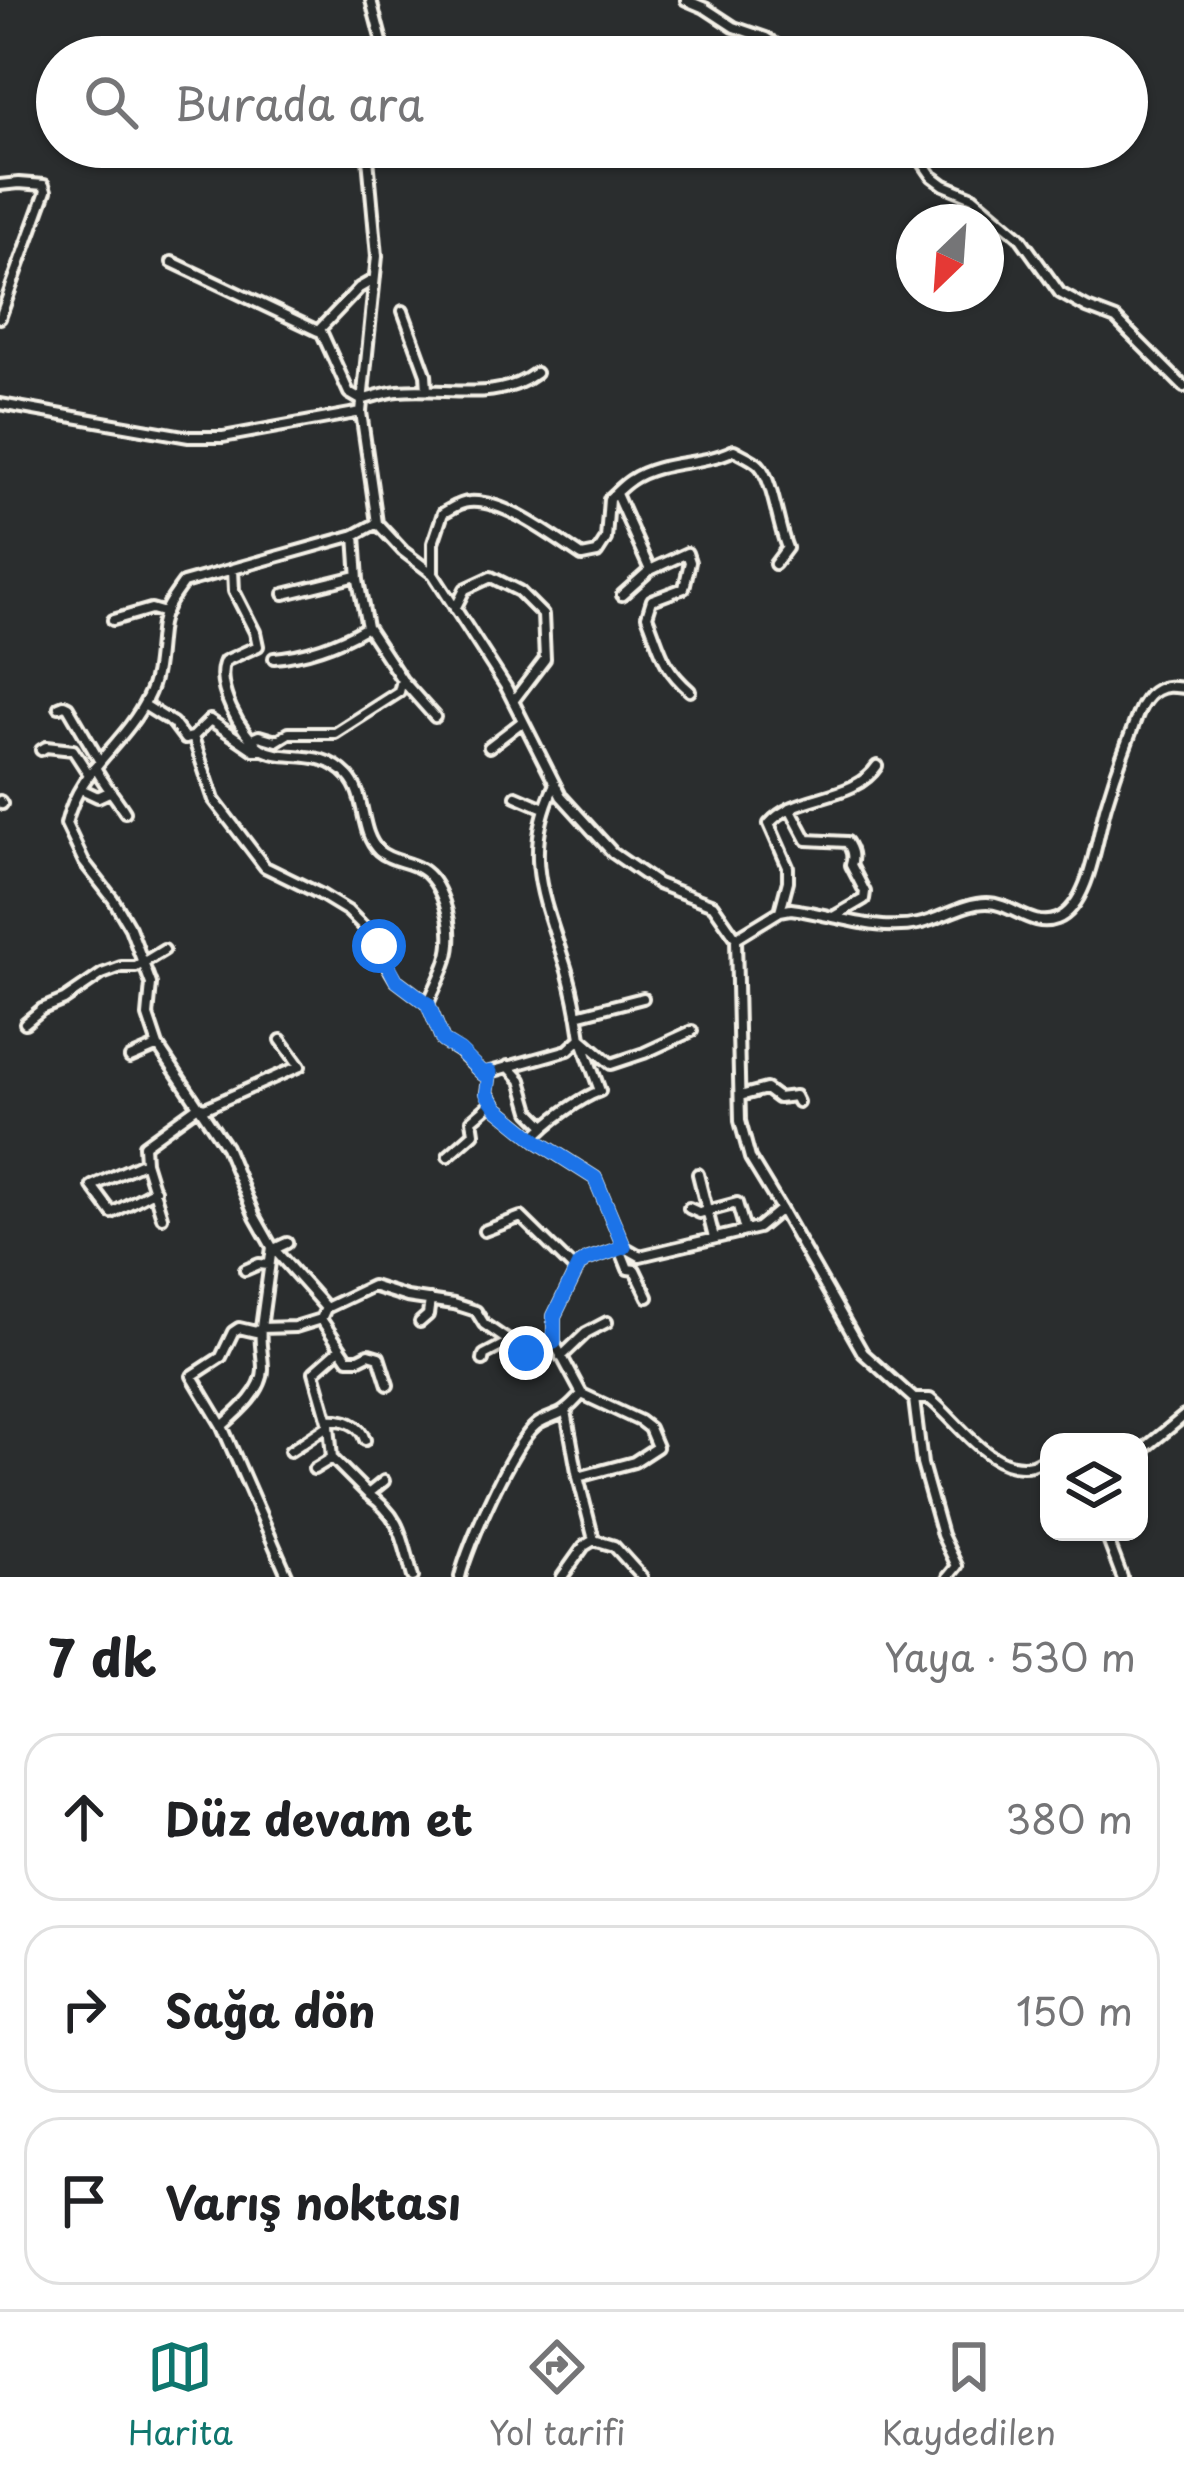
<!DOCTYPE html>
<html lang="tr">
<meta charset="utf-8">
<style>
:root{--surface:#fff;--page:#f6f6f6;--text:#202124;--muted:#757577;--line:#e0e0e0;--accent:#0f766e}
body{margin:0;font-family:"Playpen Sans",sans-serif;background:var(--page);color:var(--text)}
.controls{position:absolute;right:36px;bottom:36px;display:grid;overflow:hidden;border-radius:24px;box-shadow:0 3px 9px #0004}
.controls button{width:108px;height:108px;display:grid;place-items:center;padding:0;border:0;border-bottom:3px solid var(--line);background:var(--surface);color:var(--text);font:60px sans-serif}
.compass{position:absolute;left:896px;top:204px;width:108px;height:108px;border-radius:50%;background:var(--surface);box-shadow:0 3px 9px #0004;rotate:205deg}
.stop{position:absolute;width:36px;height:36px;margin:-27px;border:9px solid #1a73e8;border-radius:50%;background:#fff}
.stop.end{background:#1a73e8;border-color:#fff;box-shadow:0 3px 12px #0008}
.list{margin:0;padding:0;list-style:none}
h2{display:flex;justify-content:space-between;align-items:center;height:156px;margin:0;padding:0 48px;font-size:51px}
h2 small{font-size:39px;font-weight:400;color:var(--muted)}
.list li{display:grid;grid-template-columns:78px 1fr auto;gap:36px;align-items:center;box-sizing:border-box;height:168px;margin:0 24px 24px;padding:0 24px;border:3px solid var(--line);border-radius:36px}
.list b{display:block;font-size:45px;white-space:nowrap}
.list em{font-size:39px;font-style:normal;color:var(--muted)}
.icon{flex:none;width:66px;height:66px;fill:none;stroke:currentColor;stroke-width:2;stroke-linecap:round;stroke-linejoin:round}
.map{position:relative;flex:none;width:1184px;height:1577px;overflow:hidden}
.search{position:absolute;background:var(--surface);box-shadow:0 3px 9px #0004;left:36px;right:36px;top:36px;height:132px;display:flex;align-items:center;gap:30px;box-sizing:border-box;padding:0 42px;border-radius:66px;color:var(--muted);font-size:45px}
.sheet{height:732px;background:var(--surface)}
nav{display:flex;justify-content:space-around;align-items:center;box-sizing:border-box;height:168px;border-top:3px solid var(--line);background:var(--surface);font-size:33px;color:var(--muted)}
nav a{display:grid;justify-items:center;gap:6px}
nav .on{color:var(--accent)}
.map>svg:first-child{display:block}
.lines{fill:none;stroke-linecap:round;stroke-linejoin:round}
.minor-casing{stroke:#f4f1e8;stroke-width:16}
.minor{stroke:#2a2d2e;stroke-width:8}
.route{stroke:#1a73e8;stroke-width:15}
</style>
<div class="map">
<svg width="1184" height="1577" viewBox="0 0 1184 1577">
<rect width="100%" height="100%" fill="#2a2d2e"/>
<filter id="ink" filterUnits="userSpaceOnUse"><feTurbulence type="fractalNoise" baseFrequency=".00833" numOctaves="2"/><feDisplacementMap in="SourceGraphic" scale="24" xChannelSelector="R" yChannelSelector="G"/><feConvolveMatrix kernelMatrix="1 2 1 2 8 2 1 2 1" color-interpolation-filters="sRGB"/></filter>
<g filter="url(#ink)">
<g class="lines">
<defs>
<path id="minor" d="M371,0L386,57
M686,0L705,8L734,27L766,38L795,57
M367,147L377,256L361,412L377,523
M912,147L932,176L944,185L973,197L1019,236L1060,293L1087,308L1116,319L1184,387
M0,185L19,183L44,185L46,191L0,318
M172,262L318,331L359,288L373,280
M403,311L426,374L427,390
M321,331L349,393L361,400C373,397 386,392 398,391C446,386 495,404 536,373
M0,404L189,437H223L361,412
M616,494L650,570L622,595
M377,523L403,551L433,574L506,687L561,796L613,853L658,884L713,905L736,938L740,1121L750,1158L781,1209L758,1228L640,1256L624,1247L586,1260L579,1265L554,1316V1342L526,1353L484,1324L476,1311L454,1304L407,1297L372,1286L326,1308L272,1247L255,1217L226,1147L158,1046L148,1016L151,984L130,928L113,899L84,862L66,824C79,768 123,747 147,698C159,675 157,649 161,624C164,608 174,596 183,583L355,535Z
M233,569L234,591L255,632L258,646L225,661C214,685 240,734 262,749C285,763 320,746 348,776C367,796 359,832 379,851C390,861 408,861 421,869C442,882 452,920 450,944C449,963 435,986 428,1004
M650,570L687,553L690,562L684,588L652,600L647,616C661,650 661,666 690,691
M433,572V543L443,513C451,509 460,502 469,502C504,499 553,537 582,556L597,553L606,539L609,499C616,493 623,485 631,480C660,460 702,466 734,450C741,454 753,459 759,465C773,480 778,527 787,548L775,564
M284,594L357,576
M455,609L465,589L491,577L519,591L543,615L545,659L513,701
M113,620L151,609L165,613
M274,658C308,655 338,644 367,627
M403,681L435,717
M144,705L173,723L185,739L193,737L210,720L254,750H262
M59,707L64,705L68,707L99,760
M193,737L214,800L265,867L320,894L348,911L366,929L396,980L428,1004L443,1041L459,1051L483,1074L568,1050L581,1038C578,1017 574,995 568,974C547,904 520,859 554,786
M252,739L259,736L276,741L289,733H335L399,692L402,680L367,627L358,580L355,535
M489,747L523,721
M41,750L46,747L73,750L88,773
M95,767C103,783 115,796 125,812
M81,789L98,797L111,791
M516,796L544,808
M0,801L2,804
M790,808L807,840L847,842C852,850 854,856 851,865L865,892L864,899L835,916
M780,911L788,881V867L769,824C796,792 853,802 877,766
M736,938L780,911L791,909C831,914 878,933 918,924C941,919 963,903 987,903C1012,903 1031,929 1057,919C1090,906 1097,835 1106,805C1113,781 1121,758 1130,735C1136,720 1141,698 1157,690C1166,685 1175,687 1184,688
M577,1015L643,998
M25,1023L42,1009L64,1000L102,974L121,967H136L164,950
M582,1039L611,1064L644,1053L692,1031
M130,1058L158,1046
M508,1066L521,1080L530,1111L544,1125
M490,1072L487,1093L498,1109L540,1143L595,1178L624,1247
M740,1096L766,1089L778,1098L795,1096L798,1102
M534,1138C546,1123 582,1097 600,1091L581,1038
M448,1156L474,1133L472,1120L493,1102
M145,1162L92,1186L112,1213L155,1190
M698,1174L714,1238
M689,1208L700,1213L737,1203L745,1230
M781,1209L863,1353L914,1399L922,1464L942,1535L957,1566L948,1577
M162,1217L145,1162L144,1145L198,1106L205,1108L300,1066L281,1040
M484,1231L521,1217L576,1271
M272,1247L261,1328L256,1332L239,1328L233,1332L221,1357L192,1376L222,1426L288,1577
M274,1249L287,1243
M620,1249L628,1269L635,1270L648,1297
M245,1270L259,1264L269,1265
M321,1319L348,1359H359L369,1354L379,1357L388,1385
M420,1322L428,1315L430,1300
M554,1342L582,1394L640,1421L649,1428L657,1447L634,1462L578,1477
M561,1357L586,1333L607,1322
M483,1360L484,1355L509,1342
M914,1399H930C958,1421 990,1474 1032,1465C1038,1463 1043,1459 1049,1456
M328,1420C344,1419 360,1424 365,1440
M222,1426C238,1412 263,1391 263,1369C263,1355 259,1343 261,1328L295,1327L321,1319L326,1308
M290,1451L329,1425
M1139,1453L1184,1416
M332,1458L368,1494L384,1481
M314,1469L332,1458L329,1425L314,1372L340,1349
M368,1494C402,1517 402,1539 413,1577
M1105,1532L1122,1577
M594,1540L614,1546L642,1577
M460,1577C467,1546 512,1445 536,1425C543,1419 553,1417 561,1413C570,1408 575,1401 582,1394
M562,1577L584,1546L594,1540L578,1477L566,1411"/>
</defs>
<use href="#minor" class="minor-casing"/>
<use href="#minor" class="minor"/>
</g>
</g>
<g class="lines" filter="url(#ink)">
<path class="route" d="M379,946L396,980L428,1004L443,1041L460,1051L483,1074L490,1072L487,1094L498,1109L540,1143L595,1178L624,1247L586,1260L579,1265L554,1316V1342L526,1353"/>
</g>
</svg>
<div class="controls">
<button><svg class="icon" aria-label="layers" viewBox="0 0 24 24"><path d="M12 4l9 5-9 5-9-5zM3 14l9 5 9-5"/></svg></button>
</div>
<svg class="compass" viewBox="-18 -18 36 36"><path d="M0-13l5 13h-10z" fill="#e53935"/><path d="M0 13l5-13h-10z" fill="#757577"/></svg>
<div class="stop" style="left:379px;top:946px"></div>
<div class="stop end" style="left:526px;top:1353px"></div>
<div class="search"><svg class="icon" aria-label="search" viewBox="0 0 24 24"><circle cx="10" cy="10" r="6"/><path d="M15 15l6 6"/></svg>Burada ara</div>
</div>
<section class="sheet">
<h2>7 dk<small>Yaya · 530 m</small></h2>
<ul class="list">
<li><svg class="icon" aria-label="ahead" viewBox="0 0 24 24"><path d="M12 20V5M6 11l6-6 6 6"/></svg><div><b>Düz devam et</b></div><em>380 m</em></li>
<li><svg class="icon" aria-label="right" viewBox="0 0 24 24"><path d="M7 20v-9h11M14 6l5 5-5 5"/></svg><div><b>Sağa dön</b></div><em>150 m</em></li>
<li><svg class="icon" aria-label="arrive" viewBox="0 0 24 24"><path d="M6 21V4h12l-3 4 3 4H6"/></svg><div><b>Varış noktası</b></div></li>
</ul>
</section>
<nav>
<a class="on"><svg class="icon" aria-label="map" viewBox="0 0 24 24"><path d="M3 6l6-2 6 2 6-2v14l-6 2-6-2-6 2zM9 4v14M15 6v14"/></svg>Harita</a>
<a><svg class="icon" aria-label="directions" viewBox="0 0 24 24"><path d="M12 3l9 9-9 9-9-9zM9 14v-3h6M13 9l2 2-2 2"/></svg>Yol tarifi</a>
<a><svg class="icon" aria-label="saved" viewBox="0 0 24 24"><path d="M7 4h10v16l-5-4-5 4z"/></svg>Kaydedilen</a>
</nav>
